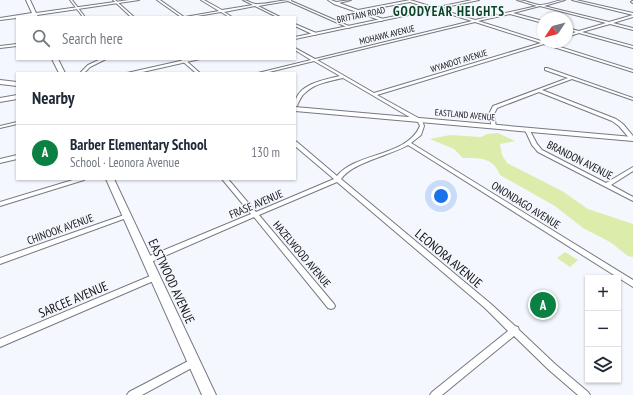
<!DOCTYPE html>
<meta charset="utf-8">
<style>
:root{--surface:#fff;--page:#f6f6f7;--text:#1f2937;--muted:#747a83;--line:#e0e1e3;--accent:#0b8043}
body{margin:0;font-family:"PT Sans Narrow",sans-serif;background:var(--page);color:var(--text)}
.controls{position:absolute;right:12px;bottom:12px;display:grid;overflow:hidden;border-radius:0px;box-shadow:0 1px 3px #0004}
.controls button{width:36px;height:36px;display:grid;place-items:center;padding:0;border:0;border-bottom:1px solid var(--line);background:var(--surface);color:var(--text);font:20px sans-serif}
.compass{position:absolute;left:537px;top:12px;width:36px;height:36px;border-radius:50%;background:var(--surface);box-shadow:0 1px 3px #0004;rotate:235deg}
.you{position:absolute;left:441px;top:196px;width:14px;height:14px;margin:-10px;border:3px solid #fff;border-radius:50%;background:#1a73e8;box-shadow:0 0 0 6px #1a73e833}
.badge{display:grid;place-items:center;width:26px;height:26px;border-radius:50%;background:var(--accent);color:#fff;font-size:13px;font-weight:700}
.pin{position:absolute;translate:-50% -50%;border:2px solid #fff;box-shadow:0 1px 4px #0006}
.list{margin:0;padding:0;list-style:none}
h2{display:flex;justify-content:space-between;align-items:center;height:52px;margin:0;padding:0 16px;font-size:17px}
h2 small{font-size:13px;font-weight:400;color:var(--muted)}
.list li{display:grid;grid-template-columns:26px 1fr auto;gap:12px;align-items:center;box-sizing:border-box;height:56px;padding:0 16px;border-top:1px solid var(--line)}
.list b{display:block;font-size:15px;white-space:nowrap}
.list p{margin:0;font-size:13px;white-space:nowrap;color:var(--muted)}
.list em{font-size:13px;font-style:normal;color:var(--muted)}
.icon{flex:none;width:22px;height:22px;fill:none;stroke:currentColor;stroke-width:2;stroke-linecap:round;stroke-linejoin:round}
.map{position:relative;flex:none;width:633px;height:395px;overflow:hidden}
.search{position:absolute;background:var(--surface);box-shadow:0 1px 3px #0004;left:16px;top:16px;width:280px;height:44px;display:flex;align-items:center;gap:10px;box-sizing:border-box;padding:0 14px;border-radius:0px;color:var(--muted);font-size:15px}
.panel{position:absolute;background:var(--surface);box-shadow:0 1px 3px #0004;left:16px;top:72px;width:280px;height:108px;border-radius:0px}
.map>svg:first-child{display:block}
.green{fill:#dbecab}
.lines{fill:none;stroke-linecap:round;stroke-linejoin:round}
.street-casing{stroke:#767980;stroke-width:2}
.secondary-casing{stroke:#767980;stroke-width:2}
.street{fill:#fff;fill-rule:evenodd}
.secondary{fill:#fff;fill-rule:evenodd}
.labels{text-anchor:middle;stroke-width:3;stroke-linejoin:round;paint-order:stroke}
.far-street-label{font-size:9px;fill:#141518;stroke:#f4f7fe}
.street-label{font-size:11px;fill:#141518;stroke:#f4f7fe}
.far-district-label{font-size:13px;font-weight:bold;letter-spacing:1px;fill:#0a4424;stroke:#f4f7fe}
.near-street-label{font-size:13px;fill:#141518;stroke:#f4f7fe}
</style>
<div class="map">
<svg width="633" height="395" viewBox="0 0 633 395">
<rect width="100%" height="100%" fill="#f4f7fe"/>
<path class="green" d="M498,133L515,141L500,144L502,155L507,163L562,191L588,209L633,224V257L628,256L610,242L583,228L555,206L500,175C493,157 480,158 463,158L454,149L430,139L450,135L481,137L487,134Z
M565,252L578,260L570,267L557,258Z"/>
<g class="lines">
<defs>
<path id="street" d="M70,0H72L85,17H83Z
M113,0H115L134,17H131Z
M157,0H160L184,17H181Z
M201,0H204L222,10L253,5L243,0C248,0 253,5 258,4C269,4 280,0 291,0V1L351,27L349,28L288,1L258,6L280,17H277L255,6L224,12L232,17H229L221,12L191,17H185L219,11Z
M328,0H331L336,2L351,0L339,3L358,10L410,0L475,20L537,6L517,0C525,0 532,4 539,5C548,5 557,0 565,0L544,6L609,22L633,15V17L613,23L633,28V30L610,24L582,32L633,46V48L579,33L567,37V35L576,32L567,30V28L579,31L606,23L540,6L513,13L543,21V23L510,14L478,21L633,70V72L544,44L377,95L422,120L424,126L421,135L411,143L633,280V287L408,145C389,156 353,162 341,179L491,304L515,326L518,327L519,330L555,364L588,392L590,395H578L549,370L514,336L442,395H430L432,392L508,331L485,308L337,182L259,215L334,304L335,306L334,308L331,309L328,308L254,217L151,262L148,263L145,262L144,260L145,258L251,214L222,179H228L256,212L334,179L295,146V141L297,142L337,176C356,152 407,157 420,126L418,122L343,78C330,81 315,83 305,93C301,96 299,101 297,106H295C295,84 324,80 340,76L314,61L265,73H258L311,60L295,50V48L315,59L472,21L410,2L361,11L383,19L382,21L334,4ZM475,22L541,43L374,93L317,60Z
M572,0H576L633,13V15Z
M632,1H633V3L631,2Z
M295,24L316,33L317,34L314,35L295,26Z
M17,44V46L0,48V46Z
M101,59H106L90,67L84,73H80L88,65Z
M180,59H184L200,73H196Z
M545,68H547L633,98V100L572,79L542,90L616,119L623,124L633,136V140H631L619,126L612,121L539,92L497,108L494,114L496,127V128H492L489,114L493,106L568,78L545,70Z
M17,122V124L0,128V126Z
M525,129H529L537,144L542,150L606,183L633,167V171L611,185L633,197V201L538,152L532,145L525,130Z
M17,155V159L0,163V159Z
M76,179H85L84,180L0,206V202Z
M127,214L130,216L129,217L0,264V258Z
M155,274L158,275L159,277L158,279L0,347V339Z
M194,358L197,359L198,362L197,365L142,395H127L129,392Z"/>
<path id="secondary" d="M26,0H30L36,13L129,0H139L37,15L38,17H34L33,16L0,20V18L32,13Z
M472,0H479L295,39V37Z
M52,59H58L65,73H59Z
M189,59H200L138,73H127Z
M0,80L17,82V86L0,84Z
M17,95V99L0,102V98Z
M295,107L633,137V141L295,111Z
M106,179H114L216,395H202Z"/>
</defs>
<use href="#street" class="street-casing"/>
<use href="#secondary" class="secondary-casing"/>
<use href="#street" class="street"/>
<use href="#secondary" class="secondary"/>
</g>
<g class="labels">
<g class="far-street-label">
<text transform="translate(361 15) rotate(-12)" y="3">BRITTAIN ROAD</text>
<text transform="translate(387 35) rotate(-14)" y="3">MOHAWK AVENUE</text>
<text transform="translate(459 61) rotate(-17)" y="3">WYANDOT AVENUE</text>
<text transform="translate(465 115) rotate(5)" y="3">EASTLAND AVENUE</text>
</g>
<g class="street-label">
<text transform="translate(580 160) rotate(27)" y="4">BRANDON AVENUE</text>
<text transform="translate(256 204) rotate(-23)" y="4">FRASE AVENUE</text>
<text transform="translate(526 205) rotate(32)" y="4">ONONDAGO AVENUE</text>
<text transform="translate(60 229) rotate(-20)" y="4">CHINOOK AVENUE</text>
<text transform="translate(302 254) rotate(50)" y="4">HAZELWOOD AVENUE</text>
</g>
<g class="far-district-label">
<text x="449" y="16">GOODYEAR HEIGHTS</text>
</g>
<g class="near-street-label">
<text transform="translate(449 258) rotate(40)" y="5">LEONORA AVENUE</text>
<text transform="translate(172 281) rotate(65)" y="5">EASTWOOD AVENUE</text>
<text transform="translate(73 299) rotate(-23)" y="5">SARCEE AVENUE</text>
</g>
</g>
</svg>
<div class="controls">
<button>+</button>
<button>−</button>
<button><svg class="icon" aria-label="layers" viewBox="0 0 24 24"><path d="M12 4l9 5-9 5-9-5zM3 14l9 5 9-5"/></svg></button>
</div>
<svg class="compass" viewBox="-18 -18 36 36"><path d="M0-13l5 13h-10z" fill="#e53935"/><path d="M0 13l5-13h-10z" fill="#747a83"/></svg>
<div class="you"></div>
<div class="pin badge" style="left:543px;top:305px">A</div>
<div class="search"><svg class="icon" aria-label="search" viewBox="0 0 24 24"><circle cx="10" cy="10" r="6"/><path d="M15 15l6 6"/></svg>Search here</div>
<section class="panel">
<h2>Nearby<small></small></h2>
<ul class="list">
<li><span class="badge">A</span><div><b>Barber Elementary School</b><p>School · Leonora Avenue</p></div><em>130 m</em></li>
</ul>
</section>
</div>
